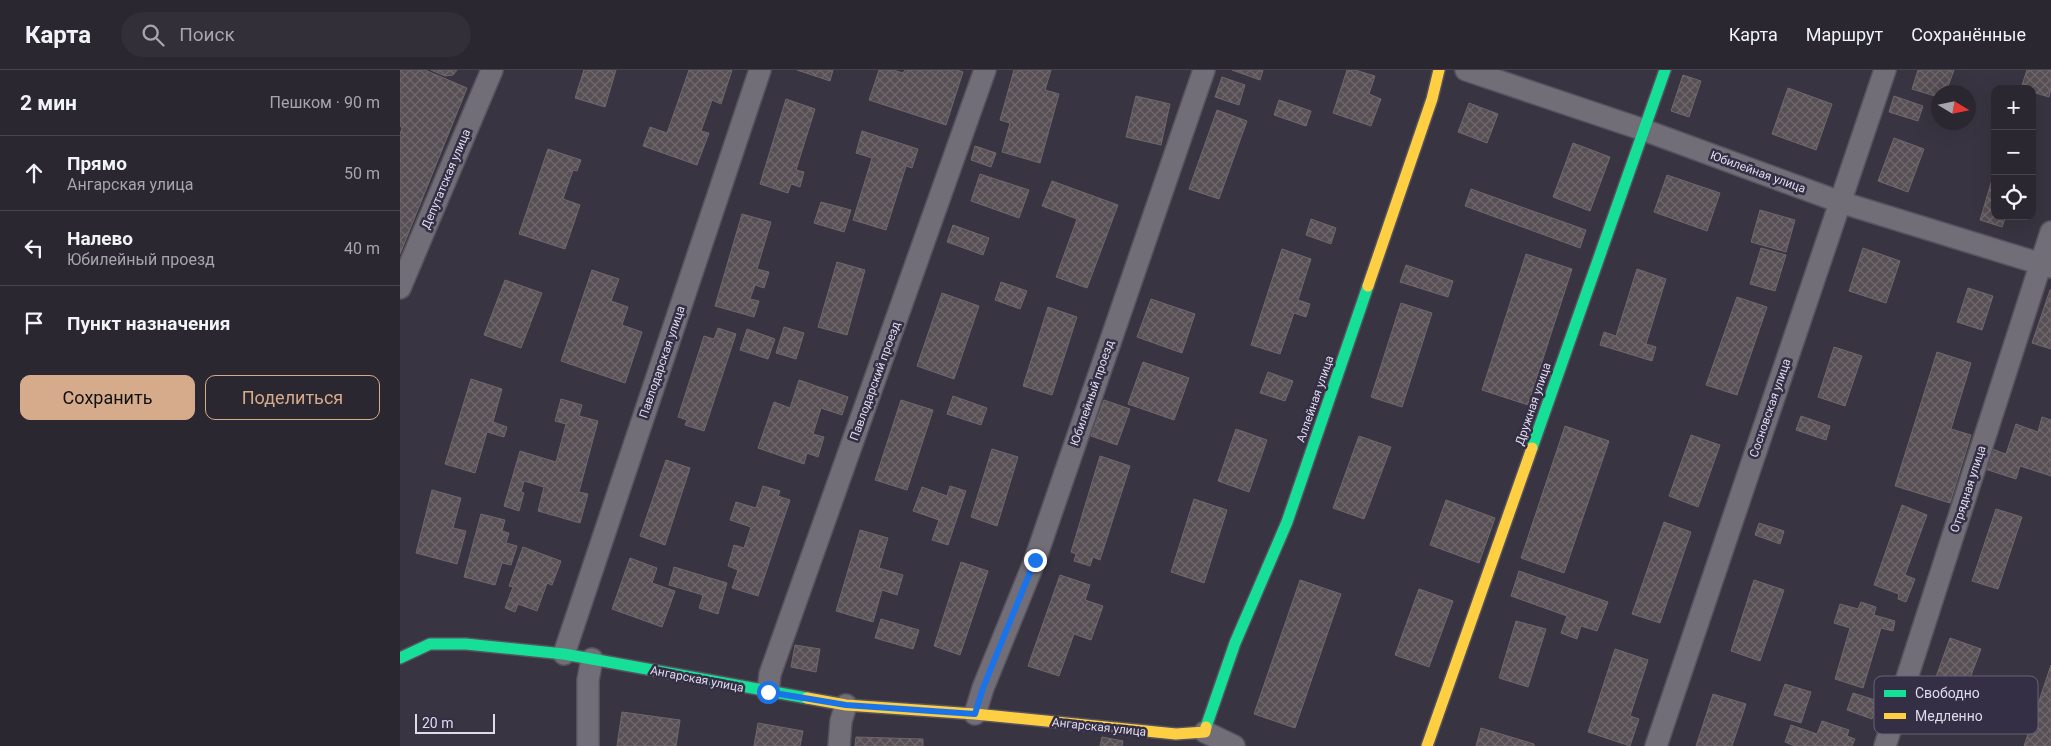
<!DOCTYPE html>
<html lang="ru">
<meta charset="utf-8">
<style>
:root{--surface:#2a2731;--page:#322f39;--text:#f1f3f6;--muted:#a5a5ab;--line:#46444d;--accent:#d6ab8b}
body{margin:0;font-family:Roboto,sans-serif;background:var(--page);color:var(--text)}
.controls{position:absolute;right:15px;top:15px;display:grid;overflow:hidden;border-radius:10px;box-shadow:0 5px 20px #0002}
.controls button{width:45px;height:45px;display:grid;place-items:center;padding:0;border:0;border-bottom:1px solid var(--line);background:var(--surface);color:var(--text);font:25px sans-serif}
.compass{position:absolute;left:1531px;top:15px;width:45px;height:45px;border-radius:50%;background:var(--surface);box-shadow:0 5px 20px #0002;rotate:100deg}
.scale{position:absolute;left:15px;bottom:12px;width:80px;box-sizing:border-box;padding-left:5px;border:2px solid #dfdbeb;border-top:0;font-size:14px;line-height:18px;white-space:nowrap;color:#dfdbeb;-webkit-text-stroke:4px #352f46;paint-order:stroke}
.stop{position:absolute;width:15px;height:15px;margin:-11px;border:4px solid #1a73e8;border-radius:50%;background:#fff}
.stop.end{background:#1a73e8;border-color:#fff;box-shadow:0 1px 5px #0008}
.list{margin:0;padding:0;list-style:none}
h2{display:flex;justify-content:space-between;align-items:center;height:65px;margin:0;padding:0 20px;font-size:21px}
h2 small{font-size:16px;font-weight:400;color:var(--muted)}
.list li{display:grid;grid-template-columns:32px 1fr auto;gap:15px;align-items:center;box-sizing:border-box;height:75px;padding:0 20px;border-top:1px solid var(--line)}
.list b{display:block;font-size:19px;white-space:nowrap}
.list p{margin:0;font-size:16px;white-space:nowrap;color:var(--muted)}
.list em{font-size:16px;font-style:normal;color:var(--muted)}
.actions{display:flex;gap:10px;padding:15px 20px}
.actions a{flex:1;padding:11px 0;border:1px solid var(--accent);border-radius:10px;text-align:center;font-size:18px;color:var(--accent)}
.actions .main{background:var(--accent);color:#111}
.icon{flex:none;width:28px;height:28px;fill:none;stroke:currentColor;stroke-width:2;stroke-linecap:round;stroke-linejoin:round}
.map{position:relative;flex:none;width:1651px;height:676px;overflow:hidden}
header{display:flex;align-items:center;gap:30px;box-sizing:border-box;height:70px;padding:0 25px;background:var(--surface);border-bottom:1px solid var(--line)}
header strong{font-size:24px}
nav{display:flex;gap:28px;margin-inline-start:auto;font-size:18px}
.search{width:350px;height:45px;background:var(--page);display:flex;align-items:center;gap:12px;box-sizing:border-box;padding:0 18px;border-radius:28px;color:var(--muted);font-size:19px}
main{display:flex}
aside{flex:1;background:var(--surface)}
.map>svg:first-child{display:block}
.building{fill:url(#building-cross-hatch);stroke:#6e676b}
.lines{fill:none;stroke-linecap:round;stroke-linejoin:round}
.street-casing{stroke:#56525e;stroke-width:24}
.fast-casing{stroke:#56525e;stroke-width:14}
.slow-casing{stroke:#56525e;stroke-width:14}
.street{stroke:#716e78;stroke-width:21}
.fast{stroke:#16e098;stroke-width:11}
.slow{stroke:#ffcf43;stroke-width:11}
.route{stroke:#1a73e8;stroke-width:6}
.labels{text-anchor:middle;stroke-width:5;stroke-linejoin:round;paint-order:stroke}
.street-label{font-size:12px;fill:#dfdbeb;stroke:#352f46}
.key{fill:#352f46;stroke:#686378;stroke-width:1}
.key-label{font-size:14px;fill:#dfdbeb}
</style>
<header>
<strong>Карта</strong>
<div class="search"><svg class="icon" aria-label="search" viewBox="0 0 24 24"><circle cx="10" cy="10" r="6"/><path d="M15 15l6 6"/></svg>Поиск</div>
<nav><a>Карта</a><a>Маршрут</a><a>Сохранённые</a></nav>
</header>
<main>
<aside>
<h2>2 мин<small>Пешком · 90 m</small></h2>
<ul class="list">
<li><svg class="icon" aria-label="ahead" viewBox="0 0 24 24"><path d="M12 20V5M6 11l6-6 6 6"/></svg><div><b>Прямо</b><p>Ангарская улица</p></div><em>50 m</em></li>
<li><svg class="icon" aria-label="left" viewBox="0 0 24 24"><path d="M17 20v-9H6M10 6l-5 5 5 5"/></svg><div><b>Налево</b><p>Юбилейный проезд</p></div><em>40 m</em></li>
<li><svg class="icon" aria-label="arrive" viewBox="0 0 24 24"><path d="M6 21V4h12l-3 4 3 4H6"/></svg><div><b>Пункт назначения</b></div></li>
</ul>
<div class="actions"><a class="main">Сохранить</a><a>Поделиться</a></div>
</aside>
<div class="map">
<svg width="1651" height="676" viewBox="0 0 1651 676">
<defs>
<pattern id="building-cross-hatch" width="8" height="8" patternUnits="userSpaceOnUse" patternTransform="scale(1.25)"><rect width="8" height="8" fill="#574f54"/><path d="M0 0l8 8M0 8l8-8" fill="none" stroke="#6f686d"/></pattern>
</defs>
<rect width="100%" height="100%" fill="#383441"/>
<path class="building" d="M0,0H25L67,18L0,184V64L2,58L0,56Z
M31,0H57L53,5L45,6Z
M184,0H216L205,37L175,28Z
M289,0H332L321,34L312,30L301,61L309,63L297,95L243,76L250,57L267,63Z
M397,0H433L430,11Z
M479,0H493L503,3L505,0H557L563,2L546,55L469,30Z
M614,0H651L645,20L659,24L640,93L602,82L610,53L600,50Z
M832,0H863L860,10Z
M947,0H955L975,6L969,24L981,29L971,56L933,43Z
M1518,0H1554L1546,22H1538V27L1512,19Z
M1627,0H1651V19L1649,27L1632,22V19L1621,18Z
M1283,5L1301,11L1289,47L1271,41Z
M822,7L845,15L839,35L815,27Z
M1388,18L1432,34L1416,80L1372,64Z
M736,26L770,34L761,75L726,67Z
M1494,26L1523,36L1518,51L1489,42Z
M386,29L415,39L396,100L404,102L400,117L391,114L388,123L360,114Z
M879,30L911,41L906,56L874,45Z
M1069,33L1098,44L1087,73L1058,62Z
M817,40L847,51L819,129L789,119Z
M462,61L518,79L512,98L506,96L486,160L453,150L472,88L456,83Z
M1494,68L1524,79L1508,122L1478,111Z
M1173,73L1210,87L1190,141L1153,127Z
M575,76L596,83L591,97L571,90Z
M148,79L181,90L177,101L173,100L163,129L180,135L165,179L119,164Z
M1594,103L1595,146H1606L1602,157L1580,150Z
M580,104L629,120L619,148L571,131Z
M1267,105L1320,123L1307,161L1254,142Z
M652,111L718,135L687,218L656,207L677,149L642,136Z
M1071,119L1186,160L1180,178L1065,136Z
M421,132L451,140L444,162L414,153Z
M1360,140L1395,150L1386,182L1351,172Z
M342,144L371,152L357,199L369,202L364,218L355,215L350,229L359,231L354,247L315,236Z
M911,149L936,158L931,174L906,165Z
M553,155L589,168L583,185L547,172Z
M1361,178L1386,185L1375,221L1350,214Z
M1463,178L1500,191L1486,233L1449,221Z
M882,179L911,189L898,230L910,234L906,247L894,243L880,284L851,275Z
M1126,184L1172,199L1128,335L1082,320Z
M437,192L465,200L447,265L418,257Z
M1006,195L1053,211L1048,227L1000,212Z
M1237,199L1266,209L1246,274L1256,277L1252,291L1200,275L1204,262L1216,266Z
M192,200L219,209L211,231L228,237L222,255L242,262L225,313L161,291Z
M105,210L142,223L121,278L84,265Z
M601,212L627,221L620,239L595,230Z
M1568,218L1593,226L1582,260L1557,252Z
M1650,220H1651V279L1632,273Z
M542,223L579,236L554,309L517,296Z
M1337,227L1367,237L1337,325L1306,315Z
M751,229L795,244L782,283L737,267Z
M1001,233L1032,243L1002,337L971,327Z
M648,237L677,247L652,325L623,316Z
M384,257L404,263L396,289L376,283Z
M318,258L336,264L304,361L285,355L287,350L278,347L304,266L314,269Z
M347,259L375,269L368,289L340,280Z
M1434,277L1462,286L1445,336L1418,327Z
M1537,282L1571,293L1551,359L1571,365L1550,433L1495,416Z
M743,292L789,308L774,350L728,334Z
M868,302L893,311L885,331L860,323Z
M71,309L102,319L93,352L107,357L104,367L87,362L75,403L45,394Z
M399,310L448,327L442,345L421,338L413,364L424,367L418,387L407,383L404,394L358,378L374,332L390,338Z
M553,326L587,338L581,355L547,344Z
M161,329L182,335L179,346L198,351L179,422L188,424L180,453L138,441L144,417L124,411L121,422L124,423L119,441L104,436L120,381L156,392L166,354L155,351Z
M501,330L533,340L507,420L475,410Z
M704,330L730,339L717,375L691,366Z
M1401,346L1430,356L1426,370L1396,360Z
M1642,347L1651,350V406L1620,396L1616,409L1585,399L1592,379L1606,384L1616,354L1638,362Z
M1165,356L1209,371L1164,503L1121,488Z
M836,359L867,370L849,422L818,411Z
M1291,365L1320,375L1298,437L1269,426Z
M959,366L991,377L964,449L933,438Z
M592,379L618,387L597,456L571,447Z
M700,386L730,396L700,490L693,487L690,496L674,491L676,484L671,482Z
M266,390L290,398L265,475L240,466Z
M363,416L380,421L378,426L390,430L358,526L332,518L338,500L328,496L334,475L344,478L351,457L330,450L336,432L356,438Z
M550,416L566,421L548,475L532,470L539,450L513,441L522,417L547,426Z
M32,420L61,428L53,458L66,461L57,494L16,483Z
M794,429L827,440L804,513L771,502Z
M1046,430L1095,448L1079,493L1030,475Z
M1502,435L1527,445L1505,505L1515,509L1506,532L1498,529L1499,524L1474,515Z
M1596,439L1622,447L1598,519L1572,511Z
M81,444L105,450L102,461L109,463L106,473L117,476L111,495L102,493L95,515L64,507Z
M1264,452L1291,462L1260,553L1232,544Z
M1359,453L1384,461L1380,474L1355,465Z
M460,460L488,468L479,498L503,505L497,525L482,520L473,552L436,541Z
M123,477L161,491L152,515L147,513L137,541L118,534L115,542L105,538L113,517L109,516Z
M230,488L257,498L252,513L275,521L262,557L212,539Z
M561,492L588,501L560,585L534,576Z
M274,497L327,513L318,544L299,538L303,525L269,515Z
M1119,501L1208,532L1197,561L1181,556L1177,569L1161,563L1167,546L1111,526Z
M660,505L690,515L685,530L703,536L691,570L674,564L659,606L628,596Z
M900,510L941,524L895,658L854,644Z
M1354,510L1384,520L1360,591L1331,581Z
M1019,519L1053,531L1029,597L995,585Z
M1461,532L1476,537L1474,545L1495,551L1493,561L1481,558L1463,618L1435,609L1450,558L1434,553L1440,534L1458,539Z
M481,549L519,560L513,579L475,568Z
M1116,551L1146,559L1128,617L1099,608Z
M1550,568L1581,579L1558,640L1528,629Z
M395,575L420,579L416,602L391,597Z
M1215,579L1248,590L1230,646L1239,649L1230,676L1188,662Z
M1651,595V676H1624Z
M1385,614L1411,622L1401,653L1374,645Z
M1453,623L1478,631L1472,649L1447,640Z
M1313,624L1346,634L1332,676H1296Z
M222,642L280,650L276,676H217Z
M1422,651L1449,660L1447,666L1455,669L1452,676H1395L1385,672L1391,655L1417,664Z
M358,653L403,661L400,676H354Z
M1081,658L1134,674V676H1076Z
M456,667L523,669V676H455Z
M702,667L723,671L722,676H700Z"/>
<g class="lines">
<defs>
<path id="street" d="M1066,0L1244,60L1440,132L1651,197
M0,218L92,0
M164,584L360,0
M368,622L370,604L585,0
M575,644L583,618L635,490L804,0
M805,662L834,676
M188,676V610L192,589
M439,676L441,651L446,635
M1256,676L1485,0
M1485,676L1651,162"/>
<path id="fast" d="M1132,378L1265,0
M0,588L30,574H66L164,584L407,628
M806,657L835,573L887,452L968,216"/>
<path id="slow" d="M968,216L1032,29L1039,0
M407,628L446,635L575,644L776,664L805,662L806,657
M1027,676L1132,378"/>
</defs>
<use href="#street" class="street-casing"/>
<use href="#fast" class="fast-casing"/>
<use href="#slow" class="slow-casing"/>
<use href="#street" class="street"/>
<use href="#fast" class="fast"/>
<use href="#slow" class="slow"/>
</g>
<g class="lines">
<path class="route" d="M368,622L446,635L575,644L583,618L635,490"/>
</g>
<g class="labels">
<g class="street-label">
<text transform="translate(1358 102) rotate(20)" y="4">Юбилейная улица</text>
<text transform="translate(46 109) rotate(-67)" y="4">Депутатская улица</text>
<text transform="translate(262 292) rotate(-71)" y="4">Павлодарская улица</text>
<text transform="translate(475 311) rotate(-70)" y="4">Павлодарский проезд</text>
<text transform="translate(692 323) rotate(-71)" y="4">Юбилейный проезд</text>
<text transform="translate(915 329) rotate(-71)" y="4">Аллейная улица</text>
<text transform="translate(1133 334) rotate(-71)" y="4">Дружная улица</text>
<text transform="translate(1370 338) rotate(-71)" y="4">Сосновская улица</text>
<text transform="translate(1568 419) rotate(-72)" y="4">Отрядная улица</text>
<text transform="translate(297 609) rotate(11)" y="4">Ангарская улица</text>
<text transform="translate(699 657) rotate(6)" y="4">Ангарская улица</text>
</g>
</g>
<rect x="1474" y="606" width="164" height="58" rx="8" class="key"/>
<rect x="1484" y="620" width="22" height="7" fill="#16e098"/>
<rect x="1484" y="643" width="22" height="6" fill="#ffcf43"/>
<g class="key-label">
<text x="1515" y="628">Свободно</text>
<text x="1515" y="651">Медленно</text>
</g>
</svg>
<div class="controls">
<button>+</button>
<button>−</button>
<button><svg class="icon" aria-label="locate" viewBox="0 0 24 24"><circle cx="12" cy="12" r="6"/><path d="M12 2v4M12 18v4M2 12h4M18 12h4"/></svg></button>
</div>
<svg class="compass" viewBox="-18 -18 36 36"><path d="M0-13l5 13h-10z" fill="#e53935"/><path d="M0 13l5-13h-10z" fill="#a5a5ab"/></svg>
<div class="scale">20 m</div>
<div class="stop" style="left:368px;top:622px"></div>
<div class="stop end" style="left:635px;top:490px"></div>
</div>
</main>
